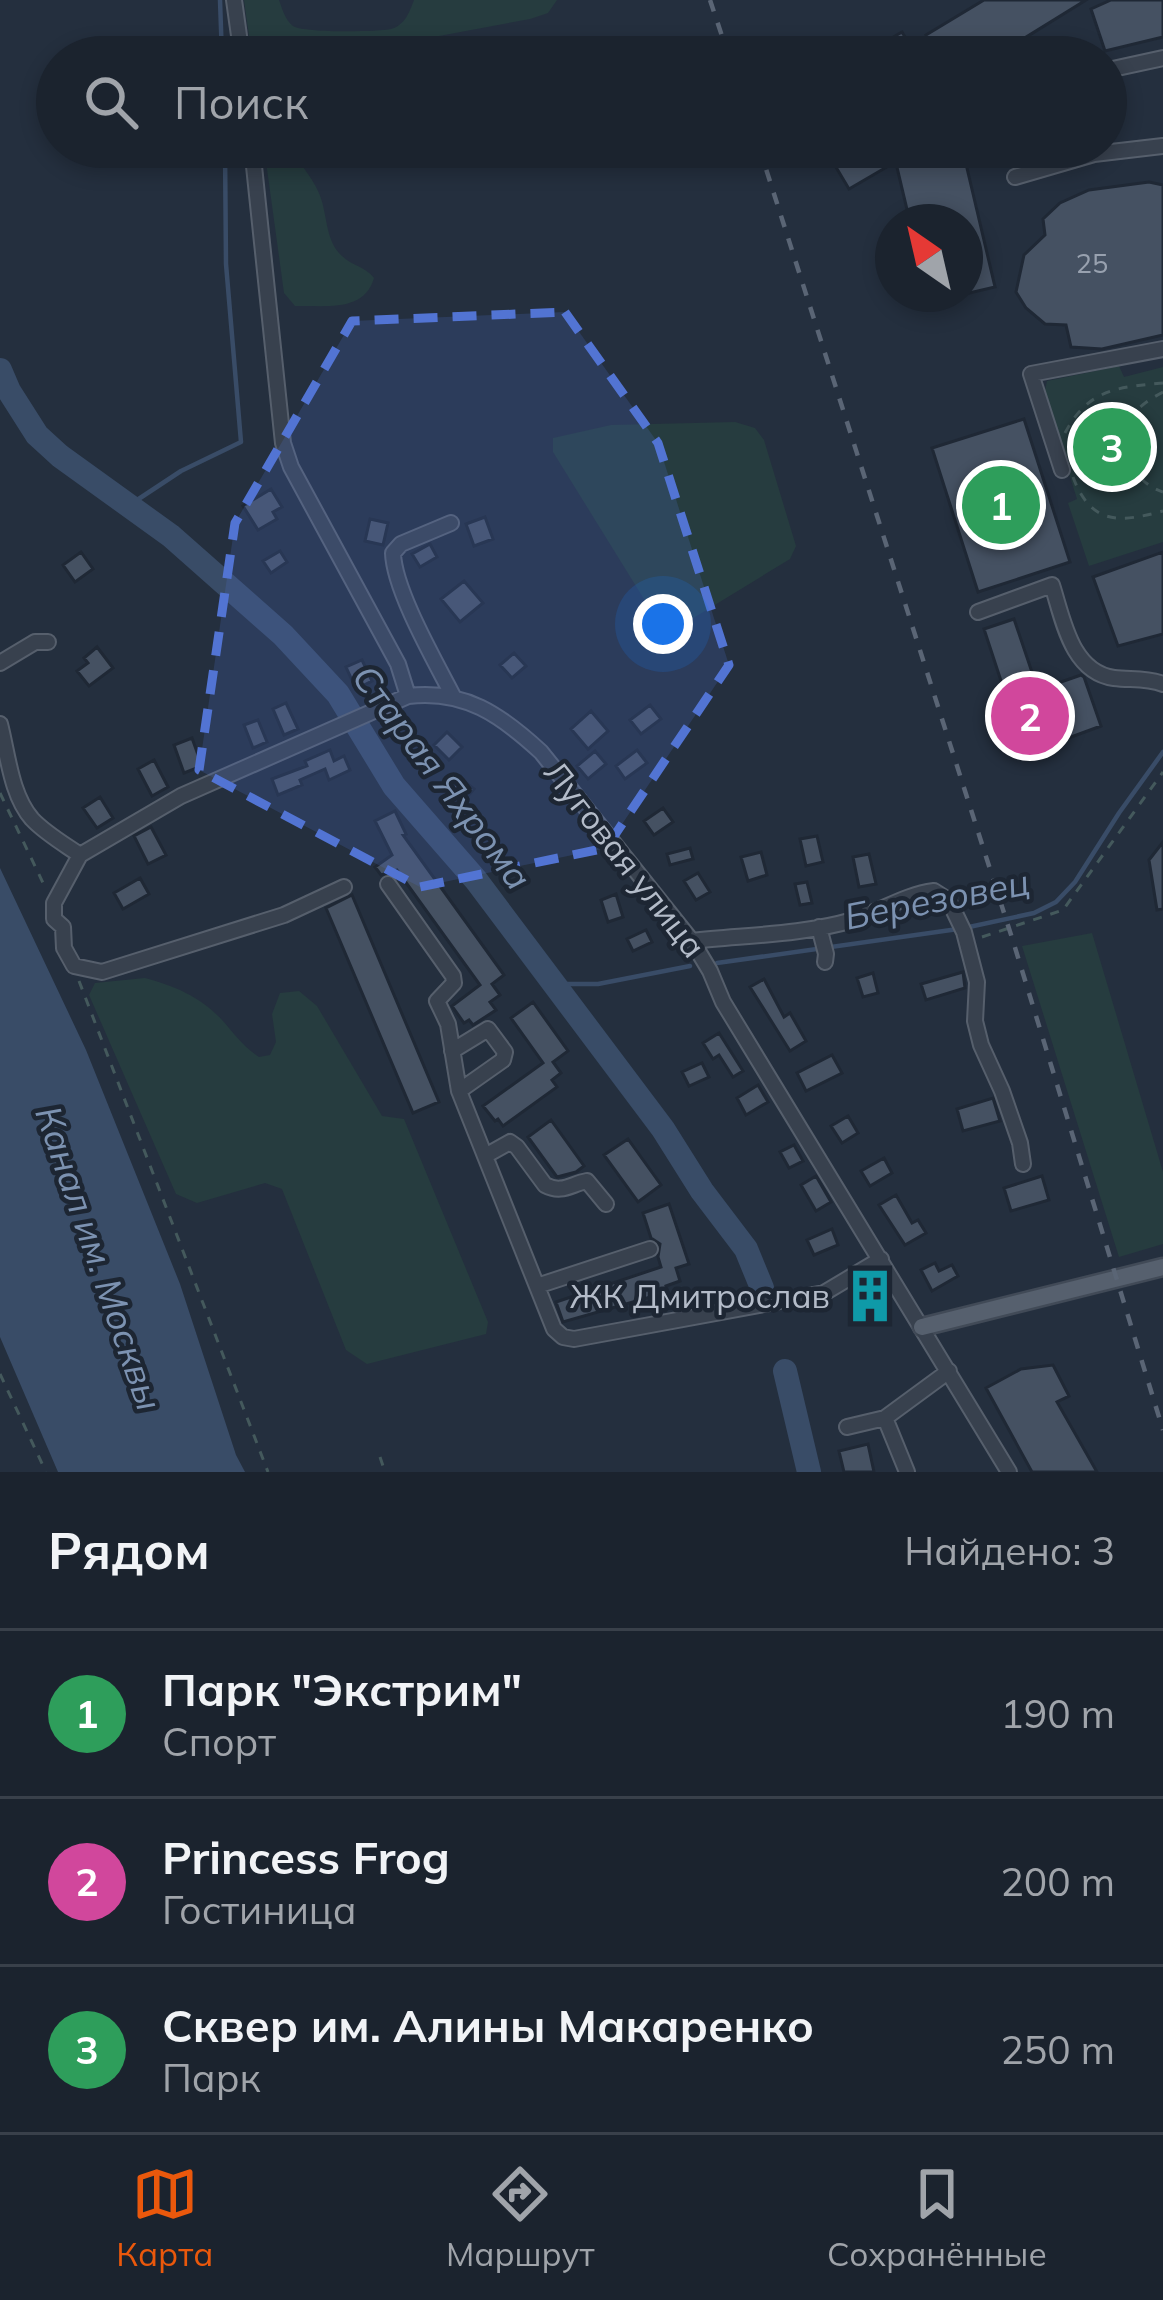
<!DOCTYPE html>
<html lang="ru">
<meta charset="utf-8">
<style>
:root{--surface:#1b232e;--page:#282f3a;--text:#f1f3f6;--muted:#a0a4aa;--line:#39404a;--accent:#ea580c}
body{margin:0;font-family:Mulish,sans-serif;background:var(--page);color:var(--text)}
.compass{position:absolute;left:875px;top:204px;width:108px;height:108px;border-radius:50%;background:var(--surface);box-shadow:0 6px 18px #0003;rotate:326deg}
.you{position:absolute;left:663px;top:624px;width:42px;height:42px;margin:-30px;border:9px solid #fff;border-radius:50%;background:#1a73e8;box-shadow:0 0 0 18px #1a73e833}
.badge{display:grid;place-items:center;width:78px;height:78px;border-radius:50%;background:var(--accent);color:#fff;font-size:39px;font-weight:700}
.pin{position:absolute;translate:-50% -50%;border:6px solid #fff;box-shadow:0 3px 12px #0006}
.list{margin:0;padding:0;list-style:none}
h2{display:flex;justify-content:space-between;align-items:center;height:156px;margin:0;padding:0 48px;font-size:51px}
h2 small{font-size:39px;font-weight:400;color:var(--muted)}
.list li{display:grid;grid-template-columns:78px 1fr auto;gap:36px;align-items:center;box-sizing:border-box;height:168px;padding:0 48px;border-top:3px solid var(--line)}
.list b{display:block;font-size:45px;white-space:nowrap}
.list p{margin:0;font-size:39px;white-space:nowrap;color:var(--muted)}
.list em{font-size:39px;font-style:normal;color:var(--muted)}
.icon{flex:none;width:66px;height:66px;fill:none;stroke:currentColor;stroke-width:2;stroke-linecap:round;stroke-linejoin:round}
.map{position:relative;flex:none;width:1163px;height:1472px;overflow:hidden}
.search{position:absolute;background:var(--surface);box-shadow:0 6px 18px #0003;left:36px;right:36px;top:36px;height:132px;display:flex;align-items:center;gap:30px;box-sizing:border-box;padding:0 42px;border-radius:66px;color:var(--muted);font-size:45px}
.sheet{height:660px;background:var(--surface)}
nav{display:flex;justify-content:space-around;align-items:center;box-sizing:border-box;height:168px;border-top:3px solid var(--line);background:var(--surface);font-size:33px;color:var(--muted)}
nav a{display:grid;justify-items:center;gap:6px}
nav .on{color:var(--accent)}
.map>svg:first-child{display:block}
.green{fill:#263c3f}
.water{fill:#394c67}
.lines{fill:none;stroke-linecap:round;stroke-linejoin:round}
.stream{stroke:#394c67;stroke-width:4.5}
.river{stroke:#394c67;stroke-width:24}
.building{fill:#455162;stroke:#1f2835;stroke-width:3}
.minor-casing{stroke:#565f6c;stroke-width:18}
.major-casing{stroke:#414a57;stroke-width:21}
.path{stroke:#44595c;stroke-width:3;stroke-dasharray:9 9;stroke-linecap:butt}
.minor{stroke:#38414e;stroke-width:14}
.major{stroke:#56606e;stroke-width:16}
.rail{stroke:#5a6575;stroke-width:4.5;stroke-dasharray:12 12;stroke-linecap:butt}
.marked{fill:#5274d3;fill-opacity:0.2;stroke:#5274d3;stroke-width:9;stroke-dasharray:24 15;stroke-linejoin:round}
.labels{text-anchor:middle;stroke-width:9;stroke-linejoin:round;paint-order:stroke}
.number-label{font-size:27px;fill:#98a1af}
.street-label{font-size:33px;fill:#b4bcc9;stroke:#1d2633}
.poi-label{font-size:33px;fill:#b4bcc9;stroke:#1d2633;text-anchor:end}
.water-label{font-size:36px;font-style:italic;fill:#7c92b1;stroke:#1d2633}
</style>
<div class="map">
<svg width="1163" height="1472" viewBox="0 0 1163 1472">
<rect width="100%" height="100%" fill="#242f3e"/>
<path class="green" d="M244,0H279C282,8 285,20 293,26C303,33 377,32 391,29C405,25 409,13 414,0H557L548,13L530,19L327,57H252Z
M264,147H294C298,164 311,175 318,191C328,211 324,240 342,256C352,266 365,266 374,278C364,313 325,305 295,306L284,293Z
M1119,366L1124,377L1163,367V542L1089,566L1068,503L1077,499L1044,395L1047,381Z
M735,422L755,428L764,440L796,546L790,559L677,628L660,625L553,452V438L611,425Z
M1092,933L1163,1172V1244L1119,1257L1022,946Z
M145,978C175,986 201,997 223,1021C235,1035 244,1047 259,1057L270,1055L276,1042L272,1014L280,993L299,991L317,1006L382,1116L404,1119L488,1322L486,1334L367,1364L346,1350L282,1189L265,1183L197,1203L176,1194L89,995L95,983Z"/>
<path class="water" d="M0,868L86,1050L180,1284L236,1455L245,1472H58L0,1337Z"/>
<g class="lines">
<path class="stream" d="M220,0L222,57
M128,506L181,471L241,442L226,264L225,147
M969,927L1034,913L1056,902L1075,882L1119,813L1163,752
M717,963L958,929
M561,993L567,984H598L690,966"/>
<path class="river" d="M0,370L9,391L37,435L60,456L171,536L283,635L338,694L394,786L476,880L663,1129L702,1191L746,1249L762,1288
M785,1371L809,1472"/>
</g>
<path class="building" d="M984,0H1086L994,57H940L926,35Z
M1111,0H1163V37L1105,51L1091,9Z
M902,32L917,57H859Z
M824,147H921L849,189Z
M962,147L995,287L965,294V222H910L896,163Z
M1149,182L1163,185V335L1102,349L1071,347L1066,325L1045,324L1026,308L1016,292L1024,255L1045,235L1043,219L1060,203L1089,190Z
M1024,419L1070,562L978,592L932,448Z
M271,489L282,507L273,512L277,519L258,530L243,506Z
M485,517L493,539L474,546L466,524Z
M370,519L388,523L383,545L365,541Z
M430,544L437,557L420,567L412,554Z
M280,551L287,562L271,573L263,561Z
M81,552L93,569L75,582L63,565Z
M1163,552V634L1118,646L1093,577Z
M464,581L483,603L460,622L441,599Z
M1014,619L1038,690L1081,675L1084,677L1101,726L1025,754L984,629Z
M97,647L113,668L89,686L77,671L88,663L84,658Z
M514,653L526,666L512,678L500,665Z
M362,660L372,681L356,689L346,667Z
M286,703L298,729L284,735L273,709Z
M650,705L661,719L641,734L630,720Z
M591,711L608,731L588,749L571,729Z
M258,720L267,742L253,748L244,725Z
M447,732L462,747L449,760L434,745Z
M192,738L202,766L184,773L174,745Z
M330,750L334,761L344,756L350,770L329,780L325,769L300,780L302,785L278,795L272,779L307,766L305,761Z
M637,750L647,763L625,779L616,766Z
M595,751L606,764L588,779L577,766Z
M154,760L168,787L152,796L138,769Z
M460,778L474,789L461,804L448,792Z
M100,797L113,818L97,828L83,808Z
M663,808L673,822L654,835L644,821Z
M395,811L406,834L403,835L504,975L492,984L500,995L490,1002L496,1010L473,1025L469,1020L464,1023L452,1006L480,985L397,870L381,875L375,867L392,855L375,821Z
M151,827L166,855L148,864L134,836Z
M817,836L823,862L806,866L800,839Z
M1163,842V909L1157,910L1149,860Z
M690,848L693,859L670,865L667,854Z
M761,852L767,875L748,881L741,857Z
M869,854L876,884L859,887L853,857Z
M698,873L710,892L696,900L684,881Z
M140,878L149,894L123,909L114,893Z
M807,882L812,903L800,905L795,884Z
M616,894L623,917L608,922L601,900Z
M352,895L439,1102L413,1113L326,908Z
M646,930L652,942L633,951L627,939Z
M963,972L965,988L926,1000L921,984Z
M873,973L878,993L863,997L857,978Z
M764,979L784,1017L790,1013L806,1041L790,1051L750,987Z
M533,1002L568,1051L553,1062L561,1073L552,1080L557,1087L503,1126L498,1119L495,1121L483,1106L543,1063L511,1018Z
M719,1033L743,1071L733,1077L719,1055L713,1059L703,1043Z
M832,1055L842,1073L806,1091L797,1073Z
M702,1063L709,1077L689,1086L682,1072Z
M758,1085L768,1102L746,1115L737,1098Z
M993,1098L1000,1121L963,1131L957,1109Z
M848,1116L858,1133L842,1143L831,1126Z
M551,1120L584,1166L576,1172L557,1177L528,1137Z
M628,1139L661,1185L638,1202L604,1155Z
M794,1145L803,1161L789,1168L780,1152Z
M884,1158L892,1173L870,1186L861,1171Z
M816,1176L831,1202L816,1211L801,1185Z
M1042,1176L1049,1200L1011,1211L1004,1188Z
M896,1195L912,1223L918,1220L926,1233L905,1245L879,1205Z
M669,1204L689,1264L676,1268L680,1281L666,1286L668,1292L563,1322L556,1302L661,1267L658,1257L660,1244L651,1238L643,1213Z
M832,1229L838,1245L814,1255L807,1240Z
M935,1263L939,1271L952,1265L958,1276L932,1291L921,1270Z
M874,1283L884,1299L867,1309L857,1293Z
M1053,1365L1069,1396L1057,1402L1097,1472H1032L986,1388L1021,1369Z
M868,1444L874,1472H844L839,1451Z"/>
<g class="lines">
<defs>
<path id="minor" d="M234,0L242,57
M1108,70L1163,58
M252,147L283,443L291,467L398,664L408,696
M1015,177L1094,154L1163,146
M1062,470L1031,374L1163,349
M451,523L401,544L393,553C394,590 435,661 453,696
M978,612L1052,585C1063,619 1071,672 1114,678C1131,680 1147,678 1163,684
M0,663L35,642H48
M0,724C8,755 11,795 32,819C45,833 64,844 80,855
M388,884L453,976L454,983L437,1001L448,1024L459,1091L554,1329L563,1337L574,1339L824,1293L881,1259
M344,887L284,915L102,972L74,966L64,948L63,927L54,919V903L80,855L181,796L408,696C464,689 501,715 541,752L692,941L710,971L723,1002L1009,1472
M819,927L826,954L825,962
M692,941C745,935 802,935 853,920C882,911 904,895 934,891L945,898L952,907L964,932L977,982L975,1021L981,1045L1002,1091L1020,1143L1023,1164
M452,1051L488,1029L505,1052L503,1060L459,1091
M485,1156L510,1142L517,1147L545,1185C562,1194 571,1184 587,1181L606,1204
M537,1286L650,1249
M847,1427L885,1418
M907,1472L885,1418L949,1371"/>
<path id="major" d="M922,1327L1163,1267"/>
</defs>
<use href="#minor" class="minor-casing"/>
<use href="#major" class="major-casing"/>
<path class="path" d="M1163,392C1152,398 1138,406 1131,418C1114,447 1134,483 1163,492
M1065,433C1088,389 1118,387 1163,383
M1077,466L1163,446
M1073,477C1091,525 1119,523 1163,511
M0,793L45,887
M982,937L1063,910L1163,772
M79,981L268,1472
M0,1374L46,1472
M380,1457L385,1472"/>
<use href="#minor" class="minor"/>
<use href="#major" class="major"/>
<path class="rail" d="M710,0L729,57
M759,147L1013,941L1163,1430"/>
</g>
<path class="marked" d="M565,312L658,443L729,665L606,848L420,887L199,770L235,523L352,321Z"/>
<defs>
<symbol id="building-bare" viewBox="-9 -9 18 18"><path d="M-4-6H4V6H1V3H-1V6H-4ZM-2.5-4.3h1.7v1.8h-1.7ZM.8-4.3h1.7v1.8H.8ZM-2.5-1h1.7V.8h-1.7ZM.8-1h1.7V.8H.8Z" fill="#0f9aa8" stroke="#1d2633" stroke-width="2.5" paint-order="stroke"/></symbol>
</defs>
<g fill-rule="evenodd">
<use href="#building-bare" x="832" y="1258" width="76" height="76"/>
</g>
<g class="labels">
<g class="number-label">
<text x="1092" y="273">25</text>
</g>
<g class="street-label">
<text transform="translate(625 859) rotate(52)" y="12">Луговая улица</text>
</g>
<g class="poi-label">
<text x="830" y="1308">ЖК Дмитрослав</text>
</g>
<g class="water-label">
<text transform="translate(442 777) rotate(53)" y="13">Старая Яхрома</text>
<text transform="translate(937 899) rotate(-11)" y="13">Березовец</text>
<text transform="translate(99 1258) rotate(71)" y="13">Канал им. Москвы</text>
</g>
</g>
</svg>
<svg class="compass" viewBox="-18 -18 36 36"><path d="M0-13l5 13h-10z" fill="#e53935"/><path d="M0 13l5-13h-10z" fill="#a0a4aa"/></svg>
<div class="you"></div>
<div class="pin badge" style="left:1001px;top:505px;background:#2e9e5b">1</div>
<div class="pin badge" style="left:1030px;top:716px;background:#d1479c">2</div>
<div class="pin badge" style="left:1112px;top:447px;background:#2e9e5b">3</div>
<div class="search"><svg class="icon" aria-label="search" viewBox="0 0 24 24"><circle cx="10" cy="10" r="6"/><path d="M15 15l6 6"/></svg>Поиск</div>
</div>
<section class="sheet">
<h2>Рядом<small>Найдено: 3</small></h2>
<ul class="list">
<li><span class="badge" style="background:#2e9e5b">1</span><div><b>Парк &quot;Экстрим&quot;</b><p>Спорт</p></div><em>190 m</em></li>
<li><span class="badge" style="background:#d1479c">2</span><div><b>Princess Frog</b><p>Гостиница</p></div><em>200 m</em></li>
<li><span class="badge" style="background:#2e9e5b">3</span><div><b>Сквер им. Алины Макаренко</b><p>Парк</p></div><em>250 m</em></li>
</ul>
</section>
<nav>
<a class="on"><svg class="icon" aria-label="map" viewBox="0 0 24 24"><path d="M3 6l6-2 6 2 6-2v14l-6 2-6-2-6 2zM9 4v14M15 6v14"/></svg>Карта</a>
<a><svg class="icon" aria-label="directions" viewBox="0 0 24 24"><path d="M12 3l9 9-9 9-9-9zM9 14v-3h6M13 9l2 2-2 2"/></svg>Маршрут</a>
<a><svg class="icon" aria-label="saved" viewBox="0 0 24 24"><path d="M7 4h10v16l-5-4-5 4z"/></svg>Сохранённые</a>
</nav>
